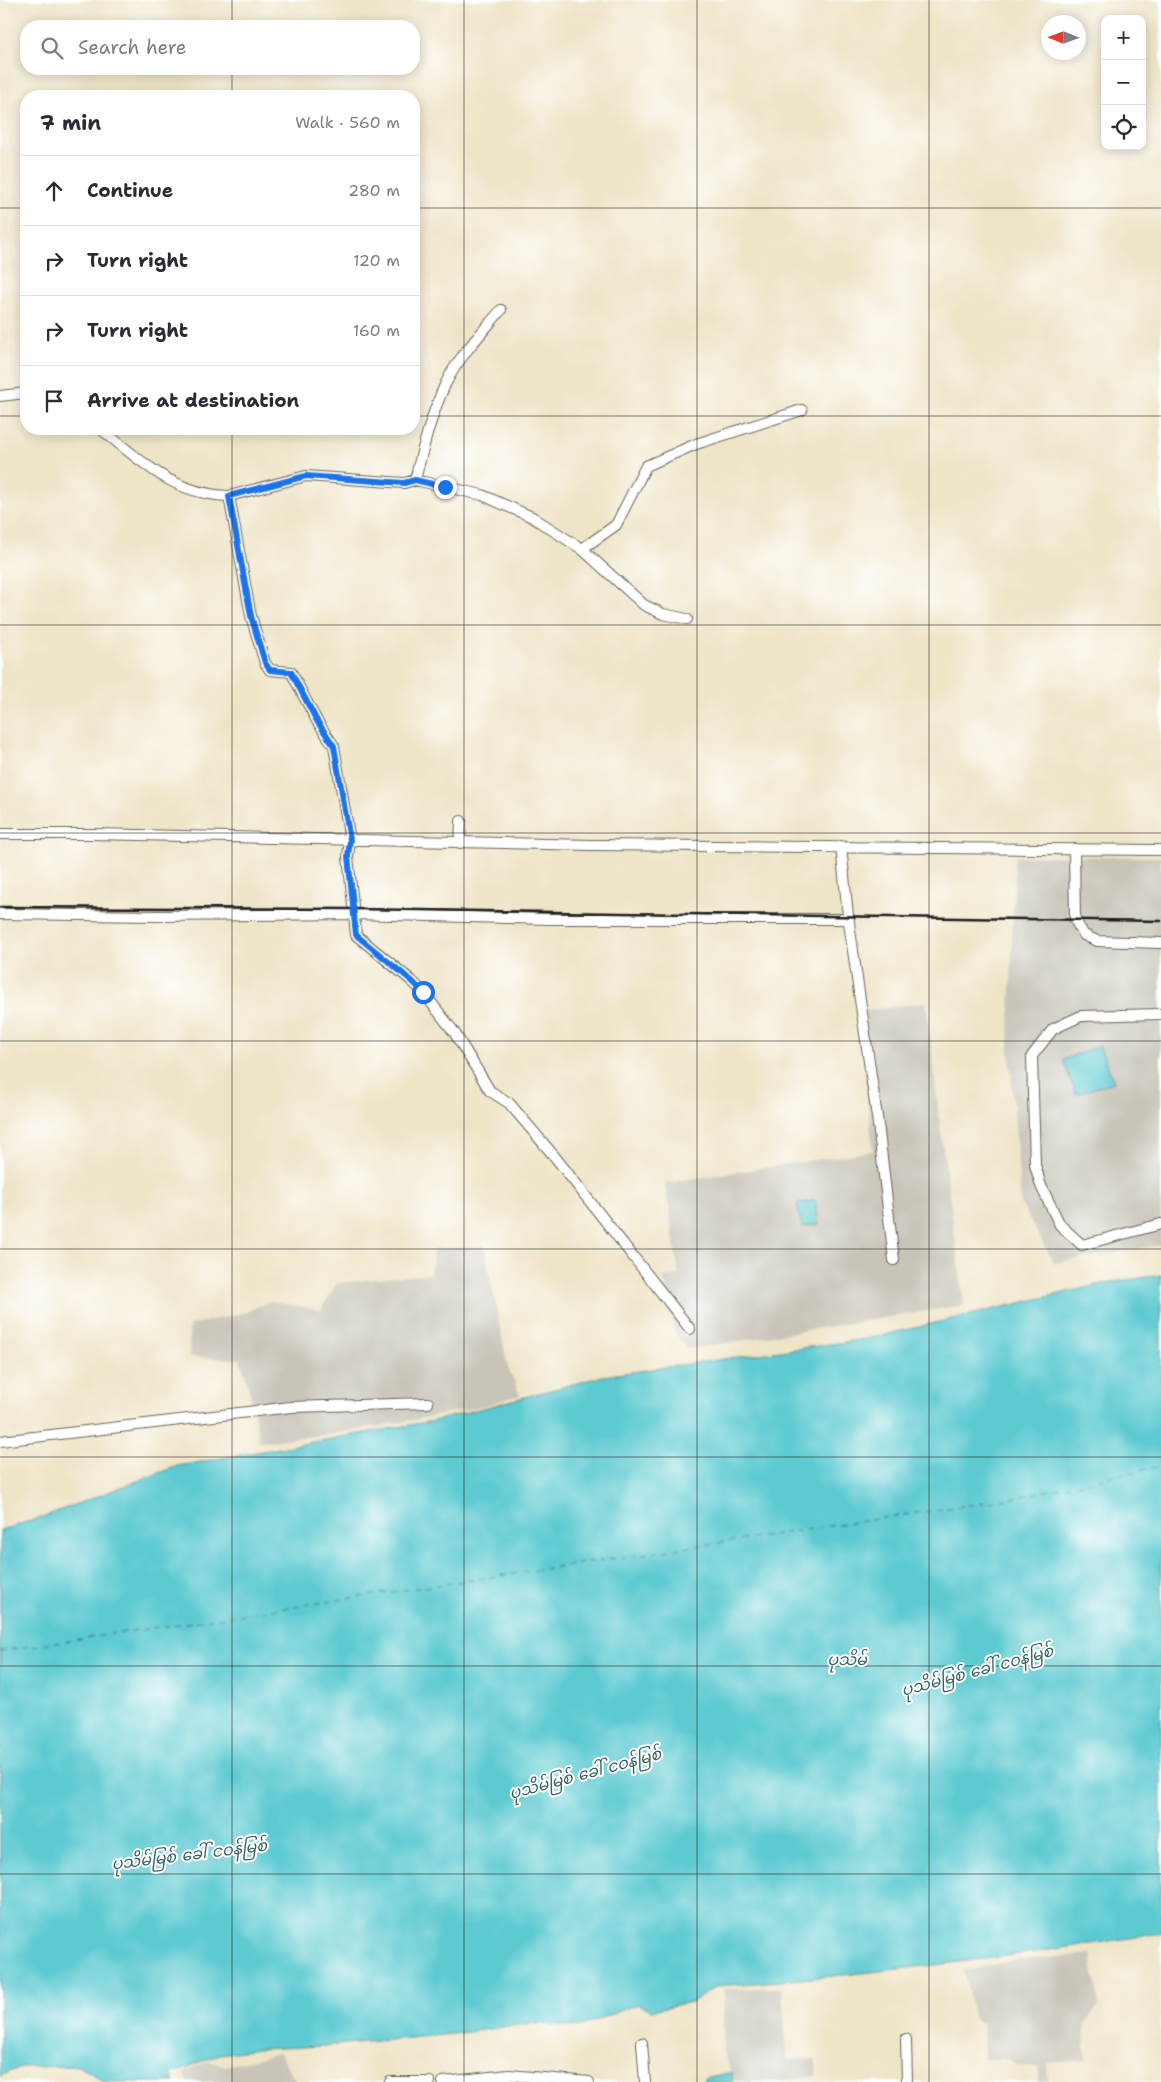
<!DOCTYPE html>
<meta charset="utf-8">
<style>
:root{--surface:#fff;--page:#f7f7f7;--text:#2b2b33;--muted:#7c7c81;--line:#e1e1e2}
body{margin:0;font-family:"Shantell Sans","Noto Sans Myanmar",sans-serif;background:var(--page);color:var(--text)}
.controls{position:absolute;right:15px;top:15px;display:grid;overflow:hidden;border-radius:10px;box-shadow:0 2px 12px #0003}
.controls button{width:45px;height:45px;display:grid;place-items:center;padding:0;border:0;border-bottom:1px solid var(--line);background:var(--surface);color:var(--text);font:25px sans-serif}
.compass{position:absolute;left:1041px;top:15px;width:45px;height:45px;border-radius:50%;background:var(--surface);box-shadow:0 2px 12px #0003;rotate:271deg}
.stop{position:absolute;width:15px;height:15px;margin:-11px;border:4px solid #1a73e8;border-radius:50%;background:#fff}
.stop.end{background:#1a73e8;border-color:#fff;box-shadow:0 1px 5px #0008}
.list{margin:0;padding:0;list-style:none}
h2{display:flex;justify-content:space-between;align-items:center;height:65px;margin:0;padding:0 20px;font-size:21px}
h2 small{font-size:16px;font-weight:400;color:var(--muted)}
.list li{display:grid;grid-template-columns:32px 1fr auto;gap:15px;align-items:center;box-sizing:border-box;height:70px;padding:0 20px;border-top:1px solid var(--line)}
.list b{display:block;font-size:19px;white-space:nowrap}
.list em{font-size:16px;font-style:normal;color:var(--muted)}
.icon{flex:none;width:28px;height:28px;fill:none;stroke:currentColor;stroke-width:2;stroke-linecap:round;stroke-linejoin:round}
.map{position:relative;flex:none;width:1161px;height:2082px;overflow:hidden}
.search{position:absolute;background:var(--surface);box-shadow:0 2px 12px #0003;left:20px;top:20px;width:400px;height:55px;display:flex;align-items:center;gap:12px;box-sizing:border-box;padding:0 18px;border-radius:20px;color:var(--muted);font-size:19px}
.panel{position:absolute;background:var(--surface);box-shadow:0 2px 12px #0003;left:20px;top:90px;width:400px;height:345px;border-radius:20px}
.map>svg:first-child{display:block}
.industrial{fill:#c8c4b8}
.water{fill:#5dcad1;stroke:#3c7376}
.lines{fill:none;stroke-linecap:round;stroke-linejoin:round}
.ferry{stroke:#366264;stroke-width:1;stroke-dasharray:6 5;stroke-linecap:butt}
.minor-casing{stroke:#666258;stroke-width:12}
.minor{stroke:#fff;stroke-width:10}
.rail{stroke:#1c1c1c;stroke-width:2.5}
.route{stroke:#1a73e8;stroke-width:6}
.grid{fill:none;stroke:#1c1c1c;stroke-width:1;stroke-opacity:0.55}
.labels{text-anchor:middle;stroke-width:4;stroke-linejoin:round;paint-order:stroke}
.water-label{font-size:16px;font-style:italic;fill:#366264;stroke:#fff}
</style>
<div class="map">
<svg width="1161" height="2082" viewBox="0 0 1161 2082">
<rect width="100%" height="100%" fill="#fff"/>
<filter id="ink" filterUnits="userSpaceOnUse"><feTurbulence type="fractalNoise" baseFrequency=".02" numOctaves="2"/><feDisplacementMap in="SourceGraphic" scale="10" xChannelSelector="R" yChannelSelector="G"/><feConvolveMatrix kernelMatrix="1 2 1 2 8 2 1 2 1" color-interpolation-filters="sRGB"/></filter>
<filter id="wash" filterUnits="userSpaceOnUse"><feTurbulence type="fractalNoise" baseFrequency=".0096" numOctaves="4" result="noise"/><feDisplacementMap in="SourceGraphic" scale="20" xChannelSelector="R" yChannelSelector="G"/><feGaussianBlur stdDeviation="1.12" result="paint"/><feColorMatrix in="noise" values="0 0 0 0 0 0 0 0 0 0 0 0 0 0 0 0 0 1.4 0 .05"/><feComposite in="paint" operator="in"/></filter>
<g filter="url(#wash)">
<rect width="100%" height="100%" fill="#eee4c6"/>
<path class="industrial" d="M1015,856L1161,857V1245L1054,1263L1021,1204L1009,1046Z
M926,1002L941,1133L964,1305L688,1349L675,1333L663,1277L679,1275L665,1183L873,1151L858,1012Z
M484,1245L508,1368L520,1395L479,1407L397,1423L332,1434L259,1442L251,1396L240,1359L190,1357L189,1325L243,1313L270,1301L321,1310L337,1283L430,1274L434,1249Z
M1091,1954L1099,2005L1084,2025L1086,2060L1047,2063L1048,2082H1038V2067L1017,2066L1008,2059H984L983,2023L974,2020L964,1971L1010,1961Z
M782,1988L787,2060L816,2059V2076L788,2079L783,2082H735L723,2050L724,1989Z
M280,2053L296,2082H187L183,2072L209,2061L226,2066Z"/>
<path class="water" d="M1099,1045L1114,1082L1076,1094L1063,1060Z
M815,1200L819,1224L802,1227L797,1204Z
M1161,1275V1933C1014,1957 866,1975 717,1986L692,2002L652,2010L638,2004L579,2027L532,2023L453,2034L323,2046L258,2049L220,2054L171,2074L175,2082H105L79,2066L21,2067L0,2076V1530L37,1519L177,1466L438,1420L603,1376L866,1339L1106,1283Z
M732,2072L733,2082H705V2078Z"/>
<g class="lines">
<path class="ferry" d="M0,1651L1009,1499L1161,1466"/>
</g>
</g>
<g filter="url(#ink)">
<g class="lines">
<defs>
<path id="minor" d="M0,396L26,393
M101,429C143,462 172,494 229,496L306,476L404,483L415,480L482,495L532,517L582,549L644,605L663,614L687,619
M415,480C423,448 431,415 445,385C458,357 481,334 501,310
M229,496L251,616L265,663L270,670L291,672L317,721L334,746L350,840L348,856L356,935L412,981L423,992L454,1032L490,1091L509,1103L555,1157L690,1329
M582,549L616,525L646,466L696,444L802,410
M0,834H92L591,845L1161,850
M460,843L461,821
M841,846L848,916L878,1124L894,1260
M1074,849L1075,920L1084,935L1097,941L1161,943
M0,914L155,916L353,914L549,919H849
M1161,1014L1081,1016L1053,1029L1032,1056L1035,1165L1041,1186L1060,1225L1082,1245L1161,1224
M0,1441L291,1407L428,1403
M906,2039L907,2082
M642,2043L645,2082
M390,2082H430
M443,2082L509,2075L589,2082"/>
</defs>
<use href="#minor" class="minor-casing"/>
<use href="#minor" class="minor"/>
<path class="rail" d="M0,907L353,909L1161,921"/>
</g>
</g>
<g class="lines" filter="url(#ink)">
<path class="route" d="M423,992L412,981L356,935L348,856L350,840L334,746L317,721L291,672L270,670L265,663L251,616L229,496L306,476L404,483L415,480L445,487"/>
</g>
<path class="grid" d="M232,0V26M464,0V2082M697,0V2082M929,0V2082M232,69V96M0,208H26M414,208H1161M0,416H26M414,416H1161M232,429V2082M0,625H1161M0,833H1161M0,1041H1161M0,1249H1161M0,1457H1161M0,1666H1161M0,1874H1161"/>
<g class="labels">
<g class="water-label">
<text x="847" y="1665">ပုသိမ်</text>
<text transform="translate(977 1670) rotate(-15)" y="6">ပုသိမ်မြစ် ခေါ် ငဝန်မြစ်</text>
<text transform="translate(585 1773) rotate(-15)" y="6">ပုသိမ်မြစ် ခေါ် ငဝန်မြစ်</text>
<text transform="translate(189 1854) rotate(-7)" y="6">ပုသိမ်မြစ် ခေါ် ငဝန်မြစ်</text>
</g>
</g>
</svg>
<div class="controls">
<button>+</button>
<button>−</button>
<button><svg class="icon" aria-label="locate" viewBox="0 0 24 24"><circle cx="12" cy="12" r="6"/><path d="M12 2v4M12 18v4M2 12h4M18 12h4"/></svg></button>
</div>
<svg class="compass" viewBox="-18 -18 36 36"><path d="M0-13l5 13h-10z" fill="#e53935"/><path d="M0 13l5-13h-10z" fill="#7c7c81"/></svg>
<div class="stop" style="left:423px;top:992px"></div>
<div class="stop end" style="left:445px;top:487px"></div>
<div class="search"><svg class="icon" aria-label="search" viewBox="0 0 24 24"><circle cx="10" cy="10" r="6"/><path d="M15 15l6 6"/></svg>Search here</div>
<section class="panel">
<h2>7 min<small>Walk · 560 m</small></h2>
<ul class="list">
<li><svg class="icon" aria-label="ahead" viewBox="0 0 24 24"><path d="M12 20V5M6 11l6-6 6 6"/></svg><div><b>Continue</b></div><em>280 m</em></li>
<li><svg class="icon" aria-label="right" viewBox="0 0 24 24"><path d="M7 20v-9h11M14 6l5 5-5 5"/></svg><div><b>Turn right</b></div><em>120 m</em></li>
<li><svg class="icon" aria-label="right" viewBox="0 0 24 24"><path d="M7 20v-9h11M14 6l5 5-5 5"/></svg><div><b>Turn right</b></div><em>160 m</em></li>
<li><svg class="icon" aria-label="arrive" viewBox="0 0 24 24"><path d="M6 21V4h12l-3 4 3 4H6"/></svg><div><b>Arrive at destination</b></div></li>
</ul>
</section>
</div>
